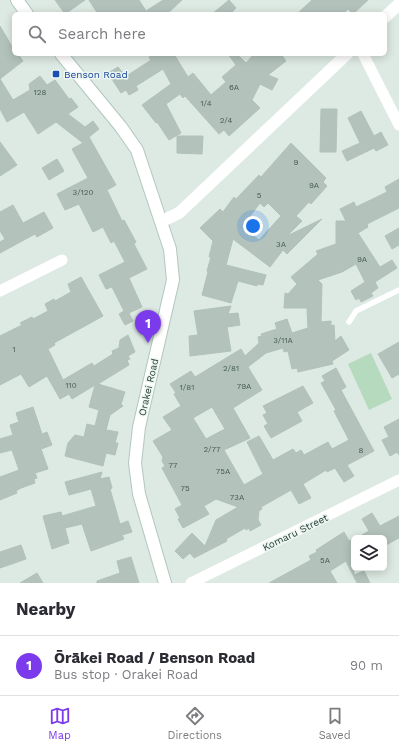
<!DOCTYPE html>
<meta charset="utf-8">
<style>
:root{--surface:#fff;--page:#f7f7f7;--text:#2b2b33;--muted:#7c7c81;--line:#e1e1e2;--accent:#7c3aed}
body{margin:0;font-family:"Work Sans",sans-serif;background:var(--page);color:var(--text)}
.controls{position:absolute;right:12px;bottom:12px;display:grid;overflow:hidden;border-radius:6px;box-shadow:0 2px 10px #0003}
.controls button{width:36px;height:36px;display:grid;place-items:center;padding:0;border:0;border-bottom:1px solid var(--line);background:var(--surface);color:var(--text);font:20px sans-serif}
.you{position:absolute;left:253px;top:226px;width:14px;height:14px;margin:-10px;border:3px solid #fff;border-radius:50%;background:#1a73e8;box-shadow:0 0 0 6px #1a73e833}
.badge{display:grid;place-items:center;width:26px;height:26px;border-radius:50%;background:var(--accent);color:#fff;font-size:13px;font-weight:700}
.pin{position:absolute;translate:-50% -33px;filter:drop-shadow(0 1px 2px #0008)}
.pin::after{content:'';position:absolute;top:21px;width:14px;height:12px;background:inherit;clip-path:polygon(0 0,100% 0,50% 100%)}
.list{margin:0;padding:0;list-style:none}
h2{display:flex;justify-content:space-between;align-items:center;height:52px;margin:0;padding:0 16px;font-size:17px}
h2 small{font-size:13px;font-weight:400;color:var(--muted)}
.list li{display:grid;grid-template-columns:26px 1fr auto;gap:12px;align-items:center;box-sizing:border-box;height:60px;padding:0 16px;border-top:1px solid var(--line)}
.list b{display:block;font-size:15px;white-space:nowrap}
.list p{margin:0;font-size:13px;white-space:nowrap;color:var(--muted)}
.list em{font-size:13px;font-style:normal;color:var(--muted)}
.icon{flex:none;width:22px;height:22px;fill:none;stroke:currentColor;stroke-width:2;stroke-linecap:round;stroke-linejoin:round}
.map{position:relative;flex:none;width:399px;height:583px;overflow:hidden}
.search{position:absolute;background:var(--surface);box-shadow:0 2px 10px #0003;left:12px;right:12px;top:12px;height:44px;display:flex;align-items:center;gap:10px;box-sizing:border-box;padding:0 14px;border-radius:6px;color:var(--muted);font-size:15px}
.sheet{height:112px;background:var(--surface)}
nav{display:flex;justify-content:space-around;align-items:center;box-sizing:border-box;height:56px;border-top:1px solid var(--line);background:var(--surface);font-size:11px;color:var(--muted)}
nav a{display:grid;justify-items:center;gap:2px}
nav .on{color:var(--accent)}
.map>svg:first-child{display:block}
.green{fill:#b6dabe}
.building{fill:#b3c3bc;stroke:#b0c2ba;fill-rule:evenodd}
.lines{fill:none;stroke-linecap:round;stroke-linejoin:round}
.secondary-casing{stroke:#b1c8be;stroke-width:14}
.service{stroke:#fff;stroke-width:5.5}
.minor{stroke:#fff;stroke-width:11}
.tertiary{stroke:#fff;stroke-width:12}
.secondary{stroke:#fff;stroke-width:12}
.transit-dot{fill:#1a4fb4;stroke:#edf6f1;stroke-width:1.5}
.labels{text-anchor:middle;stroke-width:3;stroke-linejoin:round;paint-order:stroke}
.number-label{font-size:8px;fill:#445b53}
.transit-label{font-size:10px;fill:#164399;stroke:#edf6f1;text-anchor:start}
.street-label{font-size:10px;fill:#1f3830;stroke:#edf6f1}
</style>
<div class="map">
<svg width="399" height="583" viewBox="0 0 399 583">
<rect width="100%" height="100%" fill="#dde9e3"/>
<path class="green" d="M371,353L392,399L369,410L348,364Z"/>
<path class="building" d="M55,0H85L65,14Z
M89,0H139L146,11L163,0H182L167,14H98Z
M229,0L236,8L230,14H212Z
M312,0H368L353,14L348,9L343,14H297Z
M0,26L14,50V54H18L23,61L0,79Z
M154,54H174L188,77L193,73L211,95L226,82L222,77L236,65L228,54H237L246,63L254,54H281L286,61L268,75L278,79L272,90L260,84L252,100L260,108L229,136L224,130L219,134L185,96L183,98L180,94L166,104L181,133L169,140L157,122L156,123L142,105L171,84L163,69L136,86L138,90L129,95L126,90L121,93L108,73L118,67L123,73L126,71L128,75L151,60L149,57Z
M40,76L47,85L55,80L69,99L71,98L78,107L68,114L85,127L93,121L99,129L89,137L116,185L107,190L122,221L124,220L136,242L134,244L147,269L129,278L142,307L129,313L133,321L125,325L119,314L124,311L112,287L106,289L99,275L125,262L114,241L111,243L103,227L93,232L79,204L65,210L57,194L88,178L72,149L83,143L56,122L38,134L24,112L7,122L0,109V79L13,100L30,90L29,84Z
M321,109H337L336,152H320Z
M361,111L374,136L381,132L388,145L376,151L374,148L347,161L342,151L360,143L348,118Z
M177,136H203L202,154L177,153Z
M0,142L17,165L0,176Z
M291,143L326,178L323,182L327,186L311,204L309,202L296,216L302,221L287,236L322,219L287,254L283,250L270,267L233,239L226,265L266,275L263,285L257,284V286L238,281L231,303L202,295L208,272L207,271L211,257H209L213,241L200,228L220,209L223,212L234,197L236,199L259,175L261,177ZM260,203L264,207L268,203L281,216L259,240L242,227Z
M57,159L64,171L49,180L42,168Z
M399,179V208L367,224L368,227L358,233L380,267L392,260L397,268L375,282L378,288L371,293L373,296L361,302L359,298L356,300L351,291L365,282L356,264L342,272L318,280L322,284L321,322L331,321V326L334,325L335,341L341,336L349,350L332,361L333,364L298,372L297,368L292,369L288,351L284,352L283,348L266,353L248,367L262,390L233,408L250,438L224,450L244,485L263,474L247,442L259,436L273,460L293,449L296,453L301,450L304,455L328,442L332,449L349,440L334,411L336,410L321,383L325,381L322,376L336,368L346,387L341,390L374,451L347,465L354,476L344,482L335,468L327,472L326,470L303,484L311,498L299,504L291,490L261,507L262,509L259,511L258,520L261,525L250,531L249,528L246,530L245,528L226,539L227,541L194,558L190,553L183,559L175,551L192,533L205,546L216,520L238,507L216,499L204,506L209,514L183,528L178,519L180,518L175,509L182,505L162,468L165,466L162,461L163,457L153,441L172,430L163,417L181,406L174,394L176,393L170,384L191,371L195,377L241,349L245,356L259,343L258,337L262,336L261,334L277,329L275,323L287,319L292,333L308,328L307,308H284L285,293L288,294L297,284L291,277L318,254L316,251L336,244V221H346L340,209L354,202L356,207L387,192L385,187ZM212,407L225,429L206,439L193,418Z
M13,205L23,223L44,212L53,228L37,237L35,234L0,253V242L5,239L0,231V212Z
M399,228V245L392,249L385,236Z
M81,277L103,316L54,343L55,345L48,349L63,380L92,363L94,366L113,354L112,351L119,348L120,340L128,335L135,352L128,356L130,359L127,360L129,365L98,384L125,392L121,404L123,406L110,415L106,430L118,432L115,443H118L115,455L106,453L103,466L65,456L68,443L75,435L84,437L87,424L95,426L99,410L89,407L95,385L72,399L69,394L60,399L47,376L29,387L21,374L0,385V336L22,325L20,323L32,317L33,319L48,311L45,304L54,299L55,301L71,292L68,284Z
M231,306L228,314L238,313L240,325L227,327L231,351L190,356L189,336L198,335L194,311Z
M399,342V374L392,378L378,354Z
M303,386L313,403L297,412L302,421L271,438L264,426L268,424L263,415L267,413L263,406Z
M33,407L42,434L47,432L52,445L41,449L48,469L35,473L37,478L34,479L35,483L21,488L16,491L17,493L0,500V477L19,470L12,450L0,453V439L13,435L10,425L19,422L16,413Z
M399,419V455L397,452L390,456L382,440L389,437L384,427Z
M102,472L100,479L109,477L112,488L110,489L120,524L128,521L132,532L122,535L124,539L91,551L82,524L65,528L69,543L52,549L43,516L61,512L62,516L96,506L91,489L69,495L65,482Z
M372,513L380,526L399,516V538L384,546V538H357L369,531L362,519Z
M344,532L349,541L354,538V575L364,571L370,583H357L346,561L330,571L337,583H269L311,560L309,556L317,552L316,550Z
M21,545L26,559L0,568V552Z
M131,557L139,583H97V581L120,573L117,561Z
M37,573L43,583H20Z"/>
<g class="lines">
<defs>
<path id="secondary" d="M17,0L27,14
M61,54L121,127L137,150L170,249L173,280L139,427L135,463L139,494L165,583"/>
</defs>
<use href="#secondary" class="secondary-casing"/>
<path class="service" d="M349,322L356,311L399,290"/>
<path class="minor" d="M363,54L399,125
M0,291L62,260
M191,583L399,480"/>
<path class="tertiary" d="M385,17L399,4
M162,221L179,213L347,54"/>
<use href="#secondary" class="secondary"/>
</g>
<rect class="transit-dot" x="52" y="70" width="8" height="8" rx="2"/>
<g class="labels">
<g class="number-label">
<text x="234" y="90">6A</text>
<text x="40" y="95">128</text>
<text x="206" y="106">1/4</text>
<text x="226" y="123">2/4</text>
<text x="296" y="165">9</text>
<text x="314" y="188">9A</text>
<text x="83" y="195">3/120</text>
<text x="259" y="198">5</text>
<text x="281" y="247">3A</text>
<text x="362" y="262">9A</text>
<text x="283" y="343">3/11A</text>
<text x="14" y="352">1</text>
<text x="231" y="371">2/81</text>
<text x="71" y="388">110</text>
<text x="244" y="389">79A</text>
<text x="187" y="390">1/81</text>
<text x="212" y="452">2/77</text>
<text x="361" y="453">8</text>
<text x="173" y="468">77</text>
<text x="223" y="474">75A</text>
<text x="185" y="491">75</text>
<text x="237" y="500">73A</text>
<text x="325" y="563">5A</text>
</g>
<g class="transit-label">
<text x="64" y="78">Benson Road</text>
</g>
<g class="street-label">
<text transform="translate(148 387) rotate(-77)" y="4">Orakei Road</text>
<text transform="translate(295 532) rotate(-26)" y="4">Komaru Street</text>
</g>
</g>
</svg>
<div class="controls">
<button><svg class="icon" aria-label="layers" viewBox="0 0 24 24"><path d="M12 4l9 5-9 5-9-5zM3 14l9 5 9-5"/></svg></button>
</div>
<div class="you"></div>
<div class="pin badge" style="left:148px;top:343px">1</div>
<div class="search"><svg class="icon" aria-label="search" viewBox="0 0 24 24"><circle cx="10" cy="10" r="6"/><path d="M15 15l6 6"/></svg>Search here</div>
</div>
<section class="sheet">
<h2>Nearby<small></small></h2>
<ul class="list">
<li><span class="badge">1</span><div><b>Ōrākei Road / Benson Road</b><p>Bus stop · Orakei Road</p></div><em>90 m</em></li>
</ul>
</section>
<nav>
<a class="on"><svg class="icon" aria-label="map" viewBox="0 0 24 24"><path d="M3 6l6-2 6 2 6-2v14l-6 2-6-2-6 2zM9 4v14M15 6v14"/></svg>Map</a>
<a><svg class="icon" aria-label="directions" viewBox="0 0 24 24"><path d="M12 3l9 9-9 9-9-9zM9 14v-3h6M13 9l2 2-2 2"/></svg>Directions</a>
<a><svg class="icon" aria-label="saved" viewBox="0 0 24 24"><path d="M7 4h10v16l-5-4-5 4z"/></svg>Saved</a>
</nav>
